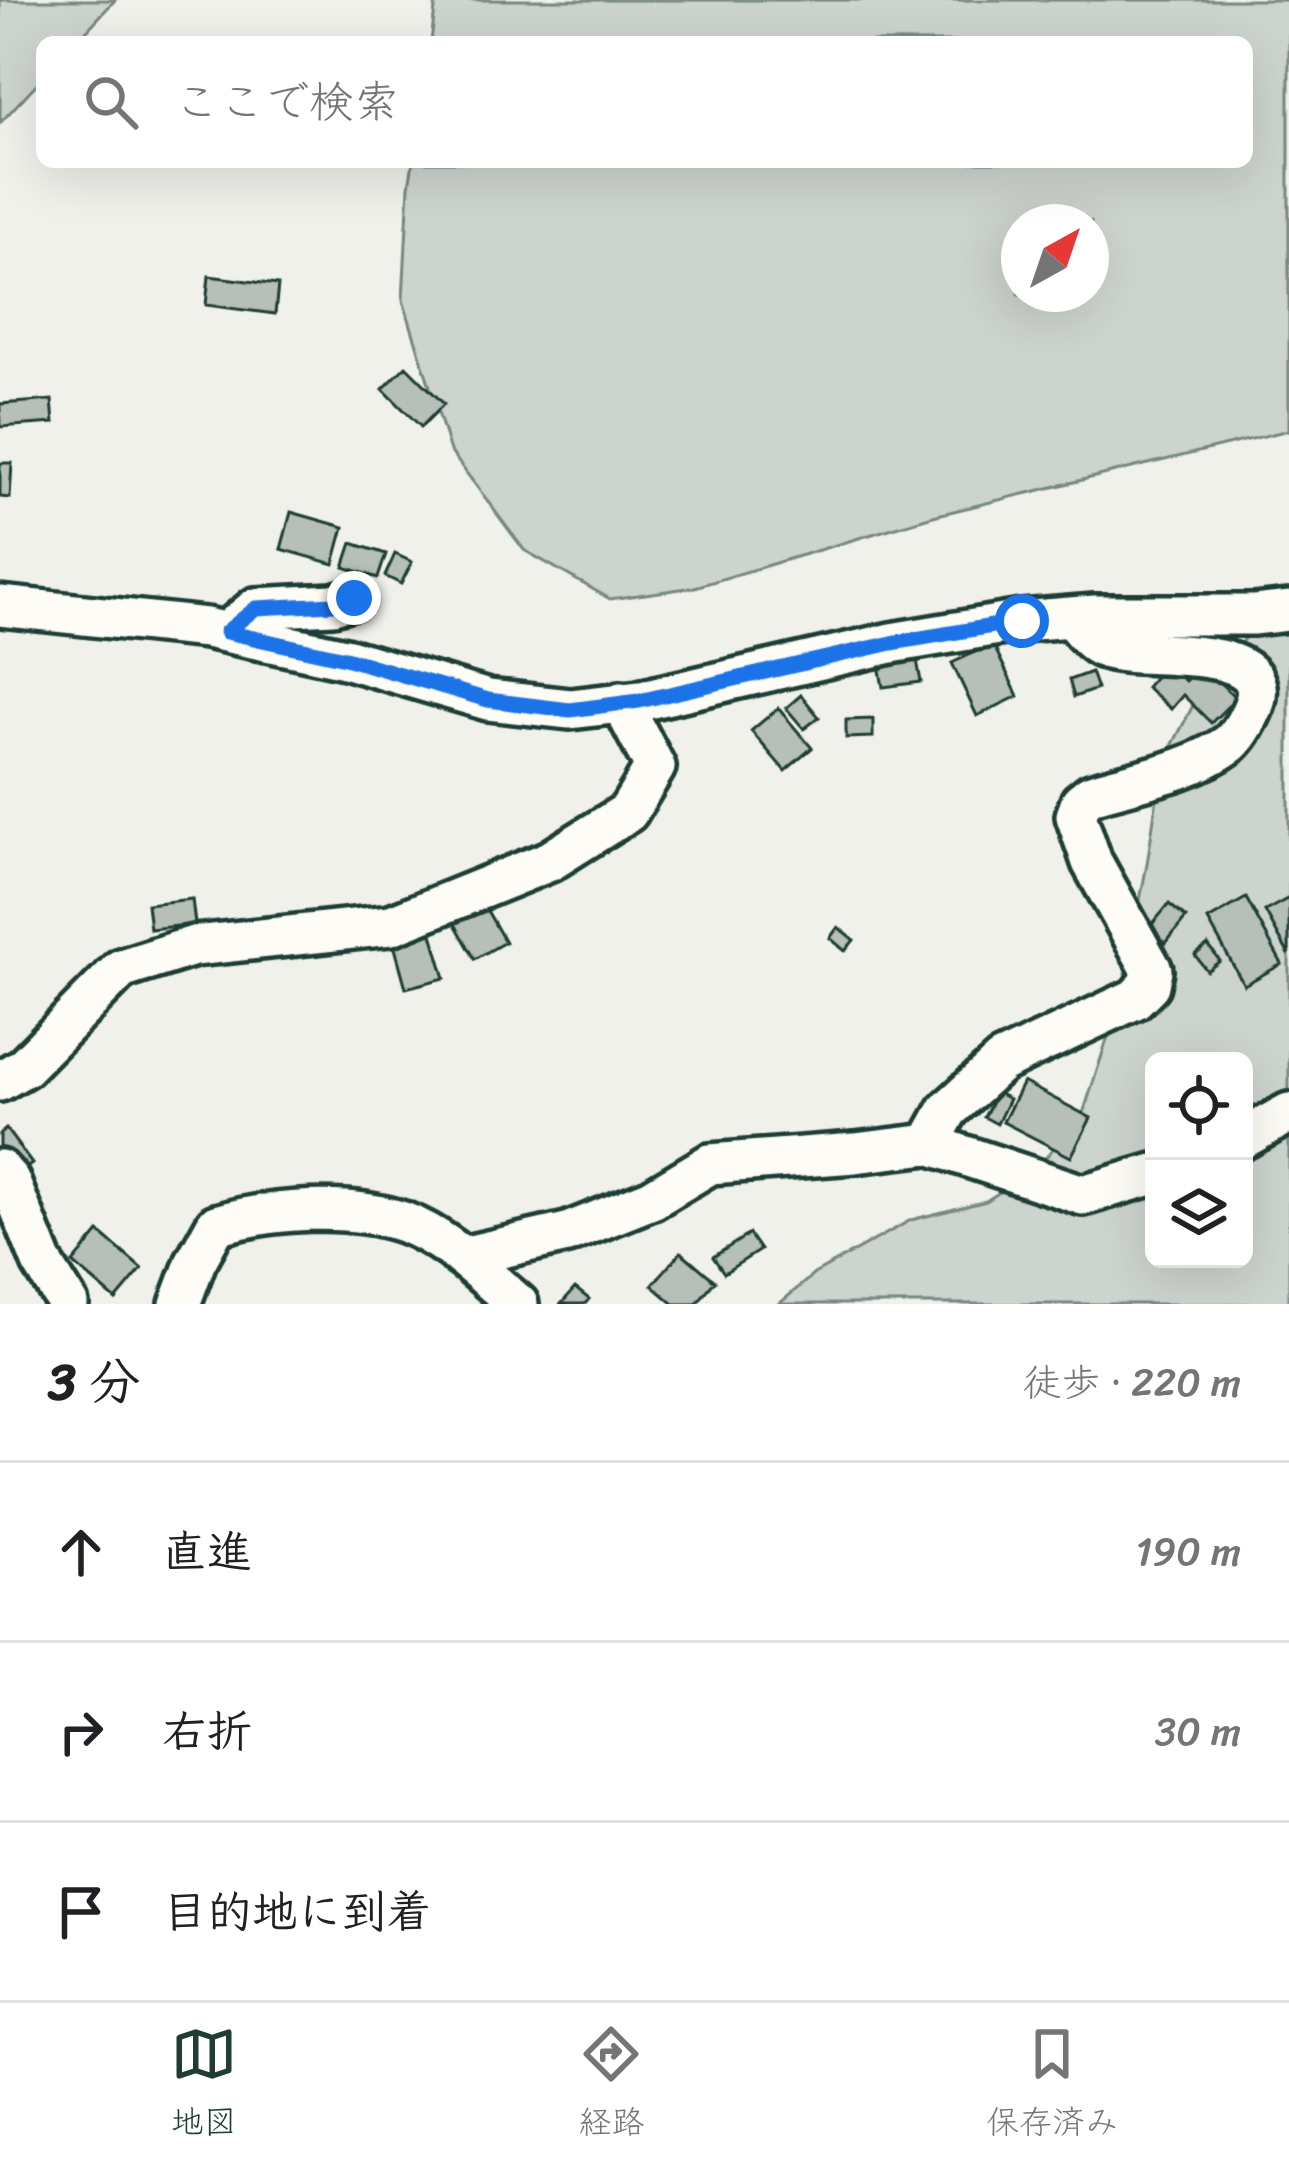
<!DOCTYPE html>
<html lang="ja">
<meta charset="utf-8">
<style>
:root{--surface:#fff;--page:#f2f2f2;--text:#202124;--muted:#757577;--line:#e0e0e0;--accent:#1f3d34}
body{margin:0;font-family:Sriracha,"Klee One",sans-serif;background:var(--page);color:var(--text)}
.controls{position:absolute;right:36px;bottom:36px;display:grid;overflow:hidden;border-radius:18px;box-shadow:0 12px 48px #0002}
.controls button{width:108px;height:108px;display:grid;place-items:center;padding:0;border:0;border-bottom:3px solid var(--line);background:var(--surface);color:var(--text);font:60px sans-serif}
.compass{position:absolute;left:1001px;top:204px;width:108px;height:108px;border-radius:50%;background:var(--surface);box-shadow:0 12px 48px #0002;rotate:40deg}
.stop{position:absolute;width:36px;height:36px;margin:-27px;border:9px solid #1a73e8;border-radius:50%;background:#fff}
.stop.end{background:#1a73e8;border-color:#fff;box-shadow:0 3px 12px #0008}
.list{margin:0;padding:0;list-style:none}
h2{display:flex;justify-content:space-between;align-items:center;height:156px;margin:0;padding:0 48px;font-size:51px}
h2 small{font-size:39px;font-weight:400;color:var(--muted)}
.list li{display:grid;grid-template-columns:78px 1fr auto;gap:36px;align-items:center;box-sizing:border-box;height:180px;padding:0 48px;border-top:3px solid var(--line)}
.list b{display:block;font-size:45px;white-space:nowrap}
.list em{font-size:39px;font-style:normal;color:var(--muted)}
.icon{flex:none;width:66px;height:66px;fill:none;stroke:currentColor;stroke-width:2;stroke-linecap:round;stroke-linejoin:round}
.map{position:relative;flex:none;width:1289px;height:1304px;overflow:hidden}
.search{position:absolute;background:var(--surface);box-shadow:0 12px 48px #0002;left:36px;right:36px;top:36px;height:132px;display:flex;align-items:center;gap:30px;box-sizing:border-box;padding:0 42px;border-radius:18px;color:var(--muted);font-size:45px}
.sheet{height:696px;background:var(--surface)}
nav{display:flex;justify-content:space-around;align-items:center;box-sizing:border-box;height:168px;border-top:3px solid var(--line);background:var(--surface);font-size:33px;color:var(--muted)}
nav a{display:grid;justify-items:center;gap:6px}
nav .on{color:var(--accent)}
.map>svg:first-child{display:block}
.green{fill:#cdd3cd;stroke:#768880;stroke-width:3;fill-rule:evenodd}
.building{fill:#b6bfb8;stroke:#1f3d34;stroke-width:3}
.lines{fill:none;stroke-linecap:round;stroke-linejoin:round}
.minor-casing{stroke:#1f3d34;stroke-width:48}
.minor{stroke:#fdfcf7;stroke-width:39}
.route{stroke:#1a73e8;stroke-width:15}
</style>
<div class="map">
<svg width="1289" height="1304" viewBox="0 0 1289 1304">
<rect width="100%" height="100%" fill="#f0f1eb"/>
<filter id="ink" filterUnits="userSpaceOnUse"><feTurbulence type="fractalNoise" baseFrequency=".00833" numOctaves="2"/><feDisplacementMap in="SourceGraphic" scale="24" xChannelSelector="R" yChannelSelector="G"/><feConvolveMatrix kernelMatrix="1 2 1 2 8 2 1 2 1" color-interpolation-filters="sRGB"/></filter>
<g filter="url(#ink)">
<path class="green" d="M0,0H115L76,42H42V78L0,123Z
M436,0H1289V430L933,516L695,587L610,599L524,550L450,451L403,300L409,186L413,162H1247V42H431ZM1019,222H1091V294H1019Z
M1289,605V1304H779L814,1274L911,1220L986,1201L1037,1168L1084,1111L1122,993L1147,864L1162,765L1200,692L1262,617ZM1154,1061H1244V1259H1154Z"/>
<path class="building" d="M209,276L278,285L275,314L206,305Z
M406,366L444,404L421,427L383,389Z
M52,400L54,423L0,427V404Z
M0,463H12L10,498L0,497Z
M291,512L344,527L334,564L281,549Z
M352,543L386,554L378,578L344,567Z
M395,554L412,562L401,584L385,576Z
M993,644L1018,696L977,716L952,663Z
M917,660L921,682L883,687L879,665Z
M1166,664L1185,681L1201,665L1236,698L1211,723L1183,695L1171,709L1146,687Z
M1091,672L1097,689L1074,697L1069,680Z
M801,695L819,717L804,729L786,708Z
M778,708L812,748L785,771L751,731Z
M873,719V737L846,738V720Z
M1246,898L1282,964L1244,985L1208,920Z
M1289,898V955L1265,911Z
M192,899L195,924L150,929L147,904Z
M1169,904L1186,918L1166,943L1149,928Z
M485,907L505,942L475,959L455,924Z
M430,927L445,978L406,988L392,937Z
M838,927L854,940L845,951L830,938Z
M1208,945L1220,961L1207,971L1195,955Z
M1023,1082L1091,1118L1071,1157L1003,1122Z
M997,1093L1009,1099L997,1124L984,1117Z
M6,1129L32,1164L15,1176L0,1155V1134Z
M99,1232L142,1269L116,1300L73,1263Z
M749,1234L760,1250L724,1273L713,1257Z
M681,1252L715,1281L696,1304H674L652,1285Z
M575,1288L589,1299L585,1304H561Z"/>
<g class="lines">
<defs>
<path id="minor" d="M0,606L206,628L345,658L488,700L570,709L639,701L891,643L1022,621L1095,615H1254L1289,611
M227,632L256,608L333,604L354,598
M0,1081L24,1067L121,969L194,946L391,925L550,861L628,812L655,767L621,702
M1244,1138L1289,1113
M929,1144L948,1110L1001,1062L1135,999L1149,985L1152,970L1092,862L1076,816L1081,802L1091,794C1136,780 1191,772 1229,744C1238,737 1245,724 1250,714C1289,637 1139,662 1104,648C1091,643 1080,628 1071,617
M0,1170L9,1180L42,1262L68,1304
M462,1257L567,1233L652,1199L710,1164L855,1153L929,1144L1083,1195L1154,1174
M180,1304L196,1261L216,1225C271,1209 348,1203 403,1222C447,1238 483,1275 518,1304"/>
</defs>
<use href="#minor" class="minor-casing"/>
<use href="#minor" class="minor"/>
</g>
</g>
<g class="lines" filter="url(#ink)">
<path class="route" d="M354,598L333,604L256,608L226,632L345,658L488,700L570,710L639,701L892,643L1022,621"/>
</g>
</svg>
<div class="controls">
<button><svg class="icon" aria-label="locate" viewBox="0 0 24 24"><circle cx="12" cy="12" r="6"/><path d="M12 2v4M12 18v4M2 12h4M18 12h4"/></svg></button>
<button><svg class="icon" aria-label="layers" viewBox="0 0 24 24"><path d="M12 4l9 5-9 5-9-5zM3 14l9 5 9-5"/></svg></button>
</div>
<svg class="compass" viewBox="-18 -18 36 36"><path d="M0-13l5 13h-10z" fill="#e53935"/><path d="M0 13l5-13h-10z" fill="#757577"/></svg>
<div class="stop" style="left:1022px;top:621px"></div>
<div class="stop end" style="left:354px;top:598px"></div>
<div class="search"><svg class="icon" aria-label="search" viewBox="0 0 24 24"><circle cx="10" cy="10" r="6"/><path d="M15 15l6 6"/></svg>ここで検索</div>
</div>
<section class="sheet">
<h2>3 分<small>徒歩 · 220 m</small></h2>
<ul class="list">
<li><svg class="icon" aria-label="ahead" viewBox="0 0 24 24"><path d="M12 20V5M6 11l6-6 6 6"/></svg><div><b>直進</b></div><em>190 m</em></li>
<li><svg class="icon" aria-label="right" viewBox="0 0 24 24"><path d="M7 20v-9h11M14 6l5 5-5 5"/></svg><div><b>右折</b></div><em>30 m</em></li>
<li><svg class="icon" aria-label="arrive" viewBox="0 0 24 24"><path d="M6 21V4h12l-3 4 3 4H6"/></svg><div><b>目的地に到着</b></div></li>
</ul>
</section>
<nav>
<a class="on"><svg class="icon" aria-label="map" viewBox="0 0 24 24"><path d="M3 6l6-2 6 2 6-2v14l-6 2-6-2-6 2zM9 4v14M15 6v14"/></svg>地図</a>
<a><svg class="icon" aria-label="directions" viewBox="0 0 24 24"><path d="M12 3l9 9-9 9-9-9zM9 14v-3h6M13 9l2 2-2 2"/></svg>経路</a>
<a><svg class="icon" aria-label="saved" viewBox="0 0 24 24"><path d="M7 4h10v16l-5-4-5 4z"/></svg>保存済み</a>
</nav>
